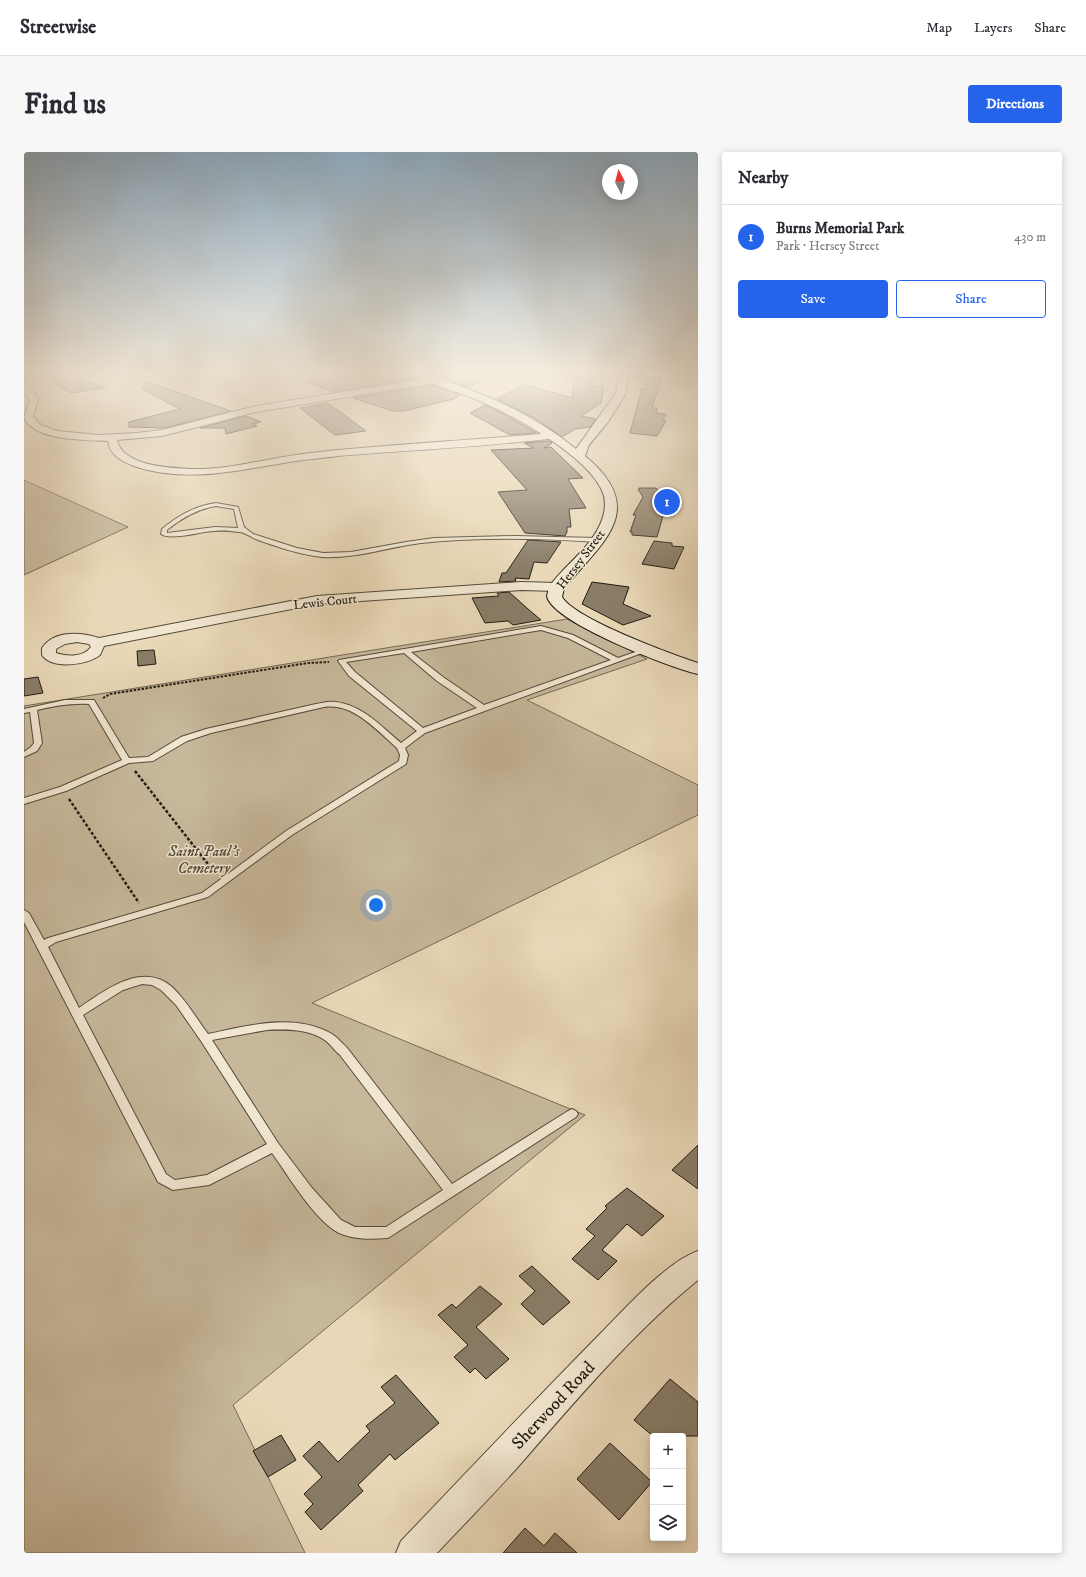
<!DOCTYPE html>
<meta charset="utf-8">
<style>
:root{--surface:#fff;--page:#f7f7f7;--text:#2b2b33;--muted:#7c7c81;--line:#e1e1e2;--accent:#2563eb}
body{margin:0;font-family:"IM FELL DW Pica",serif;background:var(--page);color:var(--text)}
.controls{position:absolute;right:12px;bottom:12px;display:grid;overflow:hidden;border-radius:4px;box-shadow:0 2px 10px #0003}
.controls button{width:36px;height:36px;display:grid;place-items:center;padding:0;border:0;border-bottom:1px solid var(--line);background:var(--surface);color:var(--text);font:20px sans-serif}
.compass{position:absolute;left:578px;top:12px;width:36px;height:36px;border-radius:50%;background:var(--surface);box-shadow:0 2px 10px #0003;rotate:353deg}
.you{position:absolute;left:352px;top:753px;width:14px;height:14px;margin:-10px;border:3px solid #fff;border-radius:50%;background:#1a73e8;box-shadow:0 0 0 6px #1a73e833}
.badge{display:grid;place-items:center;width:26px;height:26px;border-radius:50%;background:var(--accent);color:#fff;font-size:13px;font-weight:700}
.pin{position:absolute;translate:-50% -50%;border:2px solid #fff;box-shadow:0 1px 4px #0006}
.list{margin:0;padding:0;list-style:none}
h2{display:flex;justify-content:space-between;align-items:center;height:52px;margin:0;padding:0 16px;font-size:17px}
h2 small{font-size:13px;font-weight:400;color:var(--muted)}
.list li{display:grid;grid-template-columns:26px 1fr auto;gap:12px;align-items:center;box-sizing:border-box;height:64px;padding:0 16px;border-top:1px solid var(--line)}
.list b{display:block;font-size:15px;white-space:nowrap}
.list p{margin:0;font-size:13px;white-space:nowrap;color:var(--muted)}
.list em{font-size:13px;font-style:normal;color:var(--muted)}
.actions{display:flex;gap:8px;padding:12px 16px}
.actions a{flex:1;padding:9px 0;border:1px solid var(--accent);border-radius:4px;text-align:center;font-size:14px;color:var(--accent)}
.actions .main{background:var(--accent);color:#fff}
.icon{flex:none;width:22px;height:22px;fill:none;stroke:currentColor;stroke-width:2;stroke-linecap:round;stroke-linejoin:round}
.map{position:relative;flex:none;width:674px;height:1401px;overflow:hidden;border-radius:4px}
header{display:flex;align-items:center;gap:24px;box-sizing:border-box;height:56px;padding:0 20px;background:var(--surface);border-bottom:1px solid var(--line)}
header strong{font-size:19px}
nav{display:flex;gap:22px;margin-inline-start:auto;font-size:14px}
.intro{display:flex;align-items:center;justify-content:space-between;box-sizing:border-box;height:96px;padding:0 24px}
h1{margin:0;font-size:28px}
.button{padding:10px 18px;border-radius:4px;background:var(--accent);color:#fff;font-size:14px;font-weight:700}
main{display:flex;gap:24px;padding:0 24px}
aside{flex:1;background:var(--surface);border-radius:4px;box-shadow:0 2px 10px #0003}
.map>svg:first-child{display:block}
.green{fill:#c7b89b;stroke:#746a56}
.building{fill:#897d68;stroke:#221b12}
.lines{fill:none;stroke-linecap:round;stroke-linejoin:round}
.lane-casing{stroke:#544a3b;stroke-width:2}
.street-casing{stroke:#544a3b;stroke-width:2}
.secondary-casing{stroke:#221b12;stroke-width:2}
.path-far1{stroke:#221b12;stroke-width:2;stroke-dasharray:2.5 1.5;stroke-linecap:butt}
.path{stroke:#221b12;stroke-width:2.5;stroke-dasharray:3 2;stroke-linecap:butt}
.lane{fill:#f1e6d0;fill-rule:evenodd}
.street{fill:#f1e6d0;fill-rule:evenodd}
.secondary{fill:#f1e6d0;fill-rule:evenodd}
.labels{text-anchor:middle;stroke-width:3;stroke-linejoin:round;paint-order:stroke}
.far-street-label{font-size:13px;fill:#221b12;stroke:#f1e6d0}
.park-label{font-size:15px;font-style:italic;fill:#544a3b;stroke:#f1e6d0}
.near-street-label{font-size:18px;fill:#221b12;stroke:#f1e6d0}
</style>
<header>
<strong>Streetwise</strong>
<nav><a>Map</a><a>Layers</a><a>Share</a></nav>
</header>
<div class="intro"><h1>Find us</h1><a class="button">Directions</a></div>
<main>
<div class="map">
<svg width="674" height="1401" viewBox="0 0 674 1401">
<rect width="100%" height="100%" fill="#e9d8b7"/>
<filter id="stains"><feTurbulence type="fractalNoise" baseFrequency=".005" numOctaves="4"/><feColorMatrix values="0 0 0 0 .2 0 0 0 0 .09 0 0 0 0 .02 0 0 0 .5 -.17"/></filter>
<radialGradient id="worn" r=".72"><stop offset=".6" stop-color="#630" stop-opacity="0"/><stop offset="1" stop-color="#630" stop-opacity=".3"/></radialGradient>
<path class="green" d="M0,328L104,375L0,423Z
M543,467L623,507L503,548L674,633V663L288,851L561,963L209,1253L281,1401H0V554Z"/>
<path class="building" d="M16,221H40L81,236L47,241Z
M347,221H388L394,226L311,240L281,230Z
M405,221H467L446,236Z
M612,224L638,225L628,256H633L632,261L642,262L639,268L642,269L633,284L606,281L618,236L624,237Z
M550,225L571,226L570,234H580L577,251L557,264L572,267L566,275L551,277L538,285L512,267L473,247L501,232L548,246Z
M121,229L207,259L141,276L105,275V270L156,257L118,237Z
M408,233L436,243L430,247L380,259H369L329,246Z
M303,251L312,257L342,279L311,283L276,256Z
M461,253L483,264L512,281L486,283L446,261Z
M222,264L237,270L228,272L233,274L202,282L201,276H176Z
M525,289L528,291L520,296L527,295L559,326L544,327L562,356L545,357L547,375H543V380L541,384L501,381L474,340L503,338L467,298L510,296L500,291Z
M615,336H632L643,350L633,385L608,383V380H606L612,363H609L619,345L614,337H616Z
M504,388L537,390L523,411L510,410L505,427L491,426L492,429L475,430L478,421H482Z
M630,389L648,391V394L660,395L650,417L618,412Z
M568,430L605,435L599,452L627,464L599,473L558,452Z
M485,440L504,457L517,468L489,473L484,469L461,471L448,446L475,444L473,441Z
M130,498L132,512L114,514L113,499Z
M14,525L19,541L0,544V527Z
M674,993V1037L648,1018Z
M603,1036L640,1064L618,1084L603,1072L578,1098L593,1109L574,1128L548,1107L571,1084L562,1077L583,1056L581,1054Z
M508,1114L546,1150L519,1173L497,1152L511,1139L495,1124Z
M456,1134L478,1152L452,1175L485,1207L462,1227L451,1216L446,1221L430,1205L444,1193L414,1163L428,1152L432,1156Z
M372,1223L415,1271L371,1308L366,1302L334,1333L339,1339L297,1378L281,1360L289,1352L280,1342L298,1325L279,1304L295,1289L314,1310L346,1279L342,1274L371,1251L357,1235Z
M646,1227L674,1250V1284H629L610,1268Z
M257,1283L272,1308L244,1325L229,1299Z
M586,1291L628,1330L595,1368L553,1327Z
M501,1376L520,1394L531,1381L553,1401H479Z"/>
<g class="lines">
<defs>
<path id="lane" d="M192,351L214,355L220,375L229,382L273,396L299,401L327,400L382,390L410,386L491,384L573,386L576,388L573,390C515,386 455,385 397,391C364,395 332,407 298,405C277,403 254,395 234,388C228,386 221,380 215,380C207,379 198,378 191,379C178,379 147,389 137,382L138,377C155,363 171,354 192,351ZM192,354L210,357L214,376L191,375L143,381V378C158,366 173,357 192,354Z
M517,474L549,483L594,506L623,496L626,498L401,581L381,596L384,603L382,612L268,683L184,745L32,790L24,795L55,856C80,839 118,809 148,835C162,848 172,866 184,882C223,874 270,860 308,882C314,886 319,892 324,897L428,1032L544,959L548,957L552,959L554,962L552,965L364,1086C348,1087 331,1088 315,1081C291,1069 264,1023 248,1001L185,1033L149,1038L134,1030L0,770V758L5,761L20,788L24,786L178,741L262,679L375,609L376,603L373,596C352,578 330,551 300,555L187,581L163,589L129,609L105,611L42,639L0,652V646L36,635L98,608L65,552C47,551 30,554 13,558L18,591L13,599L0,605V600L7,595L10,591L6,560L0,561V557L41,548H70L105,606L124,605L157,585L182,577L292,552C298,551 305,549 311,550C337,552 358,575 377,591L393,579L325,524L314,509L315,508ZM517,478L544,486L587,508L460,553L419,525L387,500ZM380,501L413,529L453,556L399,576L331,520L322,510ZM118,832L128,833L137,838L152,853L177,889L243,992L183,1023L151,1028L142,1022L59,863L99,838ZM243,878C263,877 286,877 302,889C307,893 311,899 316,903L419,1038L362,1075H331L317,1068L288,1036L254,991L188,888Z"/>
<path id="street" d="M267,221L263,225L259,222V221Z
M659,221H674V225Z
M412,225L415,226V230L232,260L138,284L93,288C98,314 146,316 167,317C208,318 247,305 287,301C366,292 446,289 525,281L530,284L525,287L495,290C435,296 374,299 314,304C300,306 286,307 272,309C220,317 168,331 116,316C101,311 86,305 84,289C61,288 11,289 0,266L6,247L0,241V234L9,239L14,247L9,265L17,273L33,279L75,283L113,281L138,278L232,254Z
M497,430L533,431L540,435L533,439L497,438L293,452L80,494L76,503C64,513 28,518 18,503V496C30,478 57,480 75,486L293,444ZM53,490L65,492L67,495C60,505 43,505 32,501V497L41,492Z
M674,1099V1128C610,1180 554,1246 500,1308C472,1340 442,1370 413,1401H372L377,1389C443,1320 508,1251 575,1183C600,1158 642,1110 674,1099Z"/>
<path id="secondary" d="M389,221C407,221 420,228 436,234C477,249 518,269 552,297L592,241L595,221H605L602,241L584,270L565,293L561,304C625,357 580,389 540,436L538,445C551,467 647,502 674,511V522C647,516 527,470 523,444L525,435C542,411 570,394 579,365C581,358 582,349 579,341C566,305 486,261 451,247C437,241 398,230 389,221Z"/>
</defs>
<use href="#lane" class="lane-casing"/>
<use href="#street" class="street-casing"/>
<use href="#secondary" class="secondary-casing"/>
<path class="path-far1" d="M79,546L86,542L284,511L305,510"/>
<path class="path" d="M111,619L191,721
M45,647L115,751"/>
<use href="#lane" class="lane"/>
<use href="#street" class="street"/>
<use href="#secondary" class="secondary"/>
</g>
<linearGradient id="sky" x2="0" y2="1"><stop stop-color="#8da9be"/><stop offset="0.53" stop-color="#f5eddf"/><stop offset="1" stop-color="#f5eddf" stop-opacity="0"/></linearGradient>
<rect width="674" height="417" fill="url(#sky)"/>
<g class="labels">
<g class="far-street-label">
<text transform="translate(556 407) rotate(-53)" y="5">Hersey Street</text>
<text transform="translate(301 449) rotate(-6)" y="5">Lewis Court</text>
</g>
<g class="park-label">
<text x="180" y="704">Saint Paul's<tspan x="180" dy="17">Cemetery</tspan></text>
</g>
<g class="near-street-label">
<text transform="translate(529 1253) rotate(-47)" y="6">Sherwood Road</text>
</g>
</g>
<rect width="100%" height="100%" filter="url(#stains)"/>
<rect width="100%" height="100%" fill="url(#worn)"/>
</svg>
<div class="controls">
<button>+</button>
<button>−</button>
<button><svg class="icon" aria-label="layers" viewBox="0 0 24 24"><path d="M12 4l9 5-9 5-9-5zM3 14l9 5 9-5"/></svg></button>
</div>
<svg class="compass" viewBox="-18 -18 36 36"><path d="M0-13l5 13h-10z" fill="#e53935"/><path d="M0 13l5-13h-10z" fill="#7c7c81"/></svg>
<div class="you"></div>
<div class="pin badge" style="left:643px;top:350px">1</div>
</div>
<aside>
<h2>Nearby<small></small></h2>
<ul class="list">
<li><span class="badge">1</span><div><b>Burns Memorial Park</b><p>Park · Hersey Street</p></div><em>430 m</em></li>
</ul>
<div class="actions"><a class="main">Save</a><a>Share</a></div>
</aside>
</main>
